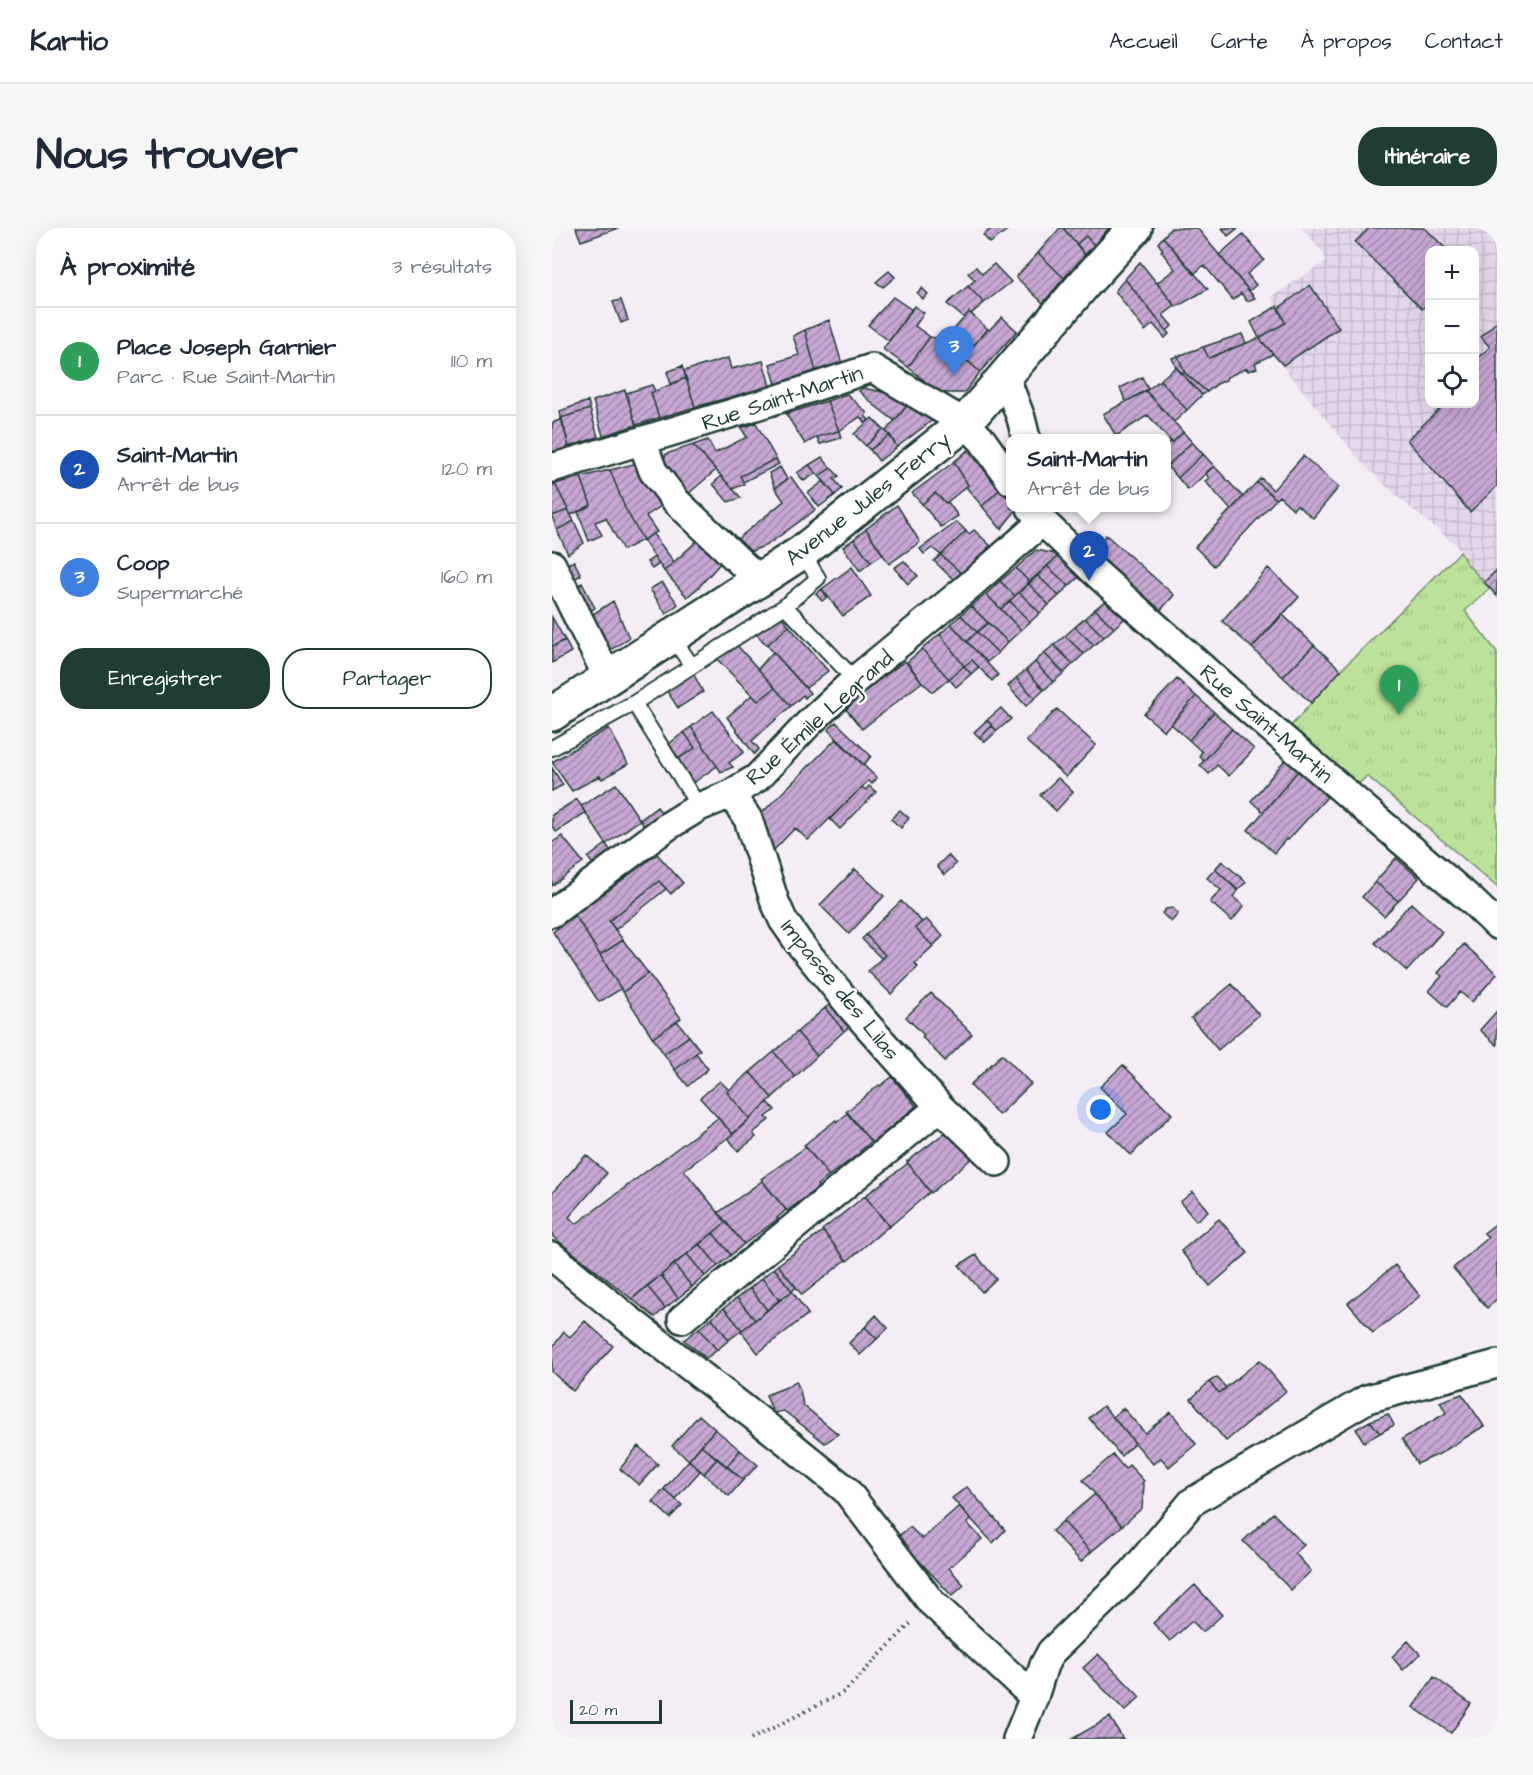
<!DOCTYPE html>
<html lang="fr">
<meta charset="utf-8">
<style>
:root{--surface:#fff;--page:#f6f6f7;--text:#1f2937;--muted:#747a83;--line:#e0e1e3;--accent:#1f3d34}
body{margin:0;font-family:"Architects Daughter",sans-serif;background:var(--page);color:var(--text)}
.controls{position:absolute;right:18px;top:18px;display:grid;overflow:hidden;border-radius:12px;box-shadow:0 6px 24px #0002}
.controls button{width:54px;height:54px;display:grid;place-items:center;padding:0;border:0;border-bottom:2px solid var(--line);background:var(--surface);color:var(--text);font:30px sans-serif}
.scale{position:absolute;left:18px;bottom:15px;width:92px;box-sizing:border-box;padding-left:6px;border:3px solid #1f3d34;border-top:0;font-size:16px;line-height:21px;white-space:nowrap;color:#1f3d34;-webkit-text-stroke:4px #fff;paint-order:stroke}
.you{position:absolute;left:549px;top:882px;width:21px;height:21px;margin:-15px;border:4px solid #fff;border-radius:50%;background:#1a73e8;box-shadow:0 0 0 9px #1a73e833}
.badge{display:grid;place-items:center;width:39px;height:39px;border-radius:50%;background:var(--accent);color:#fff;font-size:20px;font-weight:700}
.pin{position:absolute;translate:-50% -50px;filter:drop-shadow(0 2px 3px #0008)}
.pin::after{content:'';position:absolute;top:32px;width:21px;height:18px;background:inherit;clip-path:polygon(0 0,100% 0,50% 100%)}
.popup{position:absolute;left:454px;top:206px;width:165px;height:78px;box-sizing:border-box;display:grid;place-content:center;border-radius:12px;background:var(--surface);filter:drop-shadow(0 2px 4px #0005);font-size:20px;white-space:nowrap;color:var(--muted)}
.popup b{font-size:22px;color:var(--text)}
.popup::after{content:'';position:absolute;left:50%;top:100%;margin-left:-12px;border:12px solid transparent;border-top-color:var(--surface)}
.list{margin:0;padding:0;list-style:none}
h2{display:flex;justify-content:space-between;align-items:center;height:78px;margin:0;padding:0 24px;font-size:26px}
h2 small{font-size:20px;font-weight:400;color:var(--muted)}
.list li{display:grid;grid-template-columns:39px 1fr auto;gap:18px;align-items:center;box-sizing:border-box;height:108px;padding:0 24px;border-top:2px solid var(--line)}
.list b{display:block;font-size:22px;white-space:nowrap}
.list p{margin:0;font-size:20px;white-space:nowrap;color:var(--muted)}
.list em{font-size:20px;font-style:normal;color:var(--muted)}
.actions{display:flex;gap:12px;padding:18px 24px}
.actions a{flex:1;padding:14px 0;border:2px solid var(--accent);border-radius:24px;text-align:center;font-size:21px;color:var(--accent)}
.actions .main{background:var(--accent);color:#fff}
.icon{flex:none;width:33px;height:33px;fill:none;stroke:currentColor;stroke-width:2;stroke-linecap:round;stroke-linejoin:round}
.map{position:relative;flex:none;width:945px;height:1511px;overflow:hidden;border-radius:24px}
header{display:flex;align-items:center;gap:36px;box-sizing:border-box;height:84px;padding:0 30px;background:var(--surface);border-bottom:2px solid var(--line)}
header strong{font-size:28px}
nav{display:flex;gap:33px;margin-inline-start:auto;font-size:21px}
.intro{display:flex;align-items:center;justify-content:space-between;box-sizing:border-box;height:144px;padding:0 36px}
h1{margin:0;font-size:42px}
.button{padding:15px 27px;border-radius:24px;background:var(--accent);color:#fff;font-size:21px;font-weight:700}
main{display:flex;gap:36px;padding:0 36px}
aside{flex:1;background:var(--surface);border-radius:24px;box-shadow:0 6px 24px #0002}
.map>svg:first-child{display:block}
.industrial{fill:url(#industrial-grid);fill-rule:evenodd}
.park{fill:url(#park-tufts);stroke:#6e8f68;stroke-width:1.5}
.building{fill:url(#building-hatch);stroke:#1f3d34;stroke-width:1.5}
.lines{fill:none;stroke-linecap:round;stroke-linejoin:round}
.service-casing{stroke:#1f3d34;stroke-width:18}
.minor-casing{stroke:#1f3d34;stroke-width:32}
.tertiary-casing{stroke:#1f3d34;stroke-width:38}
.path{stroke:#1f3d34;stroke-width:4;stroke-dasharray:1.5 4.5;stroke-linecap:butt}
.service{stroke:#fff;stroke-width:14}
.minor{stroke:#fff;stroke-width:27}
.tertiary{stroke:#fff;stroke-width:33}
.labels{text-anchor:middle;stroke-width:5;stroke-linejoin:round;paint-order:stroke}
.street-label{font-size:22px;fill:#1f3d34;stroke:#fff}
</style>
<header>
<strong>Kartio</strong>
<nav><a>Accueil</a><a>Carte</a><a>À propos</a><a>Contact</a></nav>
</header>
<div class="intro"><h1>Nous trouver</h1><a class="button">Itinéraire</a></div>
<main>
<aside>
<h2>À proximité<small>3 résultats</small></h2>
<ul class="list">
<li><span class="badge" style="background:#2e9e5b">1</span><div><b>Place Joseph Garnier</b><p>Parc · Rue Saint-Martin</p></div><em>110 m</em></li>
<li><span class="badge" style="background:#1a4fb4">2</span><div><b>Saint-Martin</b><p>Arrêt de bus</p></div><em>120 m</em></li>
<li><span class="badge" style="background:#3f7fe0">3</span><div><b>Coop</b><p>Supermarché</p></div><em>160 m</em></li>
</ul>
<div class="actions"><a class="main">Enregistrer</a><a>Partager</a></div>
</aside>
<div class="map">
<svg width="945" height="1511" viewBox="0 0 945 1511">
<defs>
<pattern id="industrial-grid" width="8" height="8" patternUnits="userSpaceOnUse" patternTransform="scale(1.5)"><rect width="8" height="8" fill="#e6d8ec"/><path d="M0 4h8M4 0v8" fill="none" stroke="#c5bacb"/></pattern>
<pattern id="park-tufts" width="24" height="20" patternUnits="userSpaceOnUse" patternTransform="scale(1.5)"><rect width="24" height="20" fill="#bce19b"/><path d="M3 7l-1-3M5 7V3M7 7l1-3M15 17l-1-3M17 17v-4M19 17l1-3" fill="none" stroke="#a1c286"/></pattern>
<pattern id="building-hatch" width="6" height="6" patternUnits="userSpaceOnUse" patternTransform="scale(1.5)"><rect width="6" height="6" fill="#c7a7d3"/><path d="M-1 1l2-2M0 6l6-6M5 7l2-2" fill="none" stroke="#a189ac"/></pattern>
</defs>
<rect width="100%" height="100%" fill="#f4edf6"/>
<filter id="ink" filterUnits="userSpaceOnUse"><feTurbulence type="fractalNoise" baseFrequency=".0167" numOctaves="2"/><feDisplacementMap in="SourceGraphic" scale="12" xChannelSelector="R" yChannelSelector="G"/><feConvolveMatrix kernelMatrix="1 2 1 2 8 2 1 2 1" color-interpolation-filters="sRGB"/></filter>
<g filter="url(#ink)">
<path class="industrial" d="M750,0H945V368L915,336L904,317L847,270L810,235L707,110L733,95L719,69L774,33L772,26ZM878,22H922V176H878Z"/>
<path class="park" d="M908,324L915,336L938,360L913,383L945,424V659L815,548L803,559L738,499L789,442Z"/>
<path class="building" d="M24,0H67L29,13Z
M440,0H458L438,15L431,7Z
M508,0H511L533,27L512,50L486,25Z
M511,0H557L542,17L534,8L525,16Z
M619,0H645L703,70L695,73L689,65L681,72L652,37L642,46L611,9Z
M670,0H686L676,8Z
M817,0H873L895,22H878V73L870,81L803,14Z
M691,6L712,32L695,46L704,57L697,63L667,27Z
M534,8L542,17L533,27L525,16Z
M611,9L656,61L624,79L605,55L623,41L609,23L611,22L606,15Z
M486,25L512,50L491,75L464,49Z
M588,34L623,78L611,87L620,98L615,103L573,51Z
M442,36L459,54L432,75L416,58L423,52L416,45L424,39L430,46Z
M337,43L343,49L331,59L324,54Z
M573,51L617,106L613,110L601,96L593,103L563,63Z
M758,57L787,100L731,137L707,110L733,95L727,80Z
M416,58L432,75L419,86L417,84L412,90L395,76Z
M370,60L376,66L371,71L365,65Z
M341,69L360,82L337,113L316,97Z
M69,72L76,92L69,95L61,74Z
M362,78L372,85L363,98L378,109L356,139L331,121Z
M725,78L733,95L707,110L699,94Z
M417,84L436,101L411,129L393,112Z
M450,89L465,103L428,144L411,129L436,101L437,102Z
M277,92L290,136L264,144L253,102Z
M945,93V258L918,284L855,212L893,176H922V147L928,141L922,133L938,119L929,109Z
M253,102L264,144L224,156L218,136L247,127L241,108Z
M690,106L694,115L657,130L651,119Z
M378,109L393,112L428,144L412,165H387L356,139Z
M707,110L721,126L703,135L705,140L696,143L695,140L675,149L674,152L665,156L655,164L633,145L626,128L651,119L657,130Z
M626,128L633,145L628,144L624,139L620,130Z
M176,130L179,141L211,133L218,158L143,179L132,143Z
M130,138L134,150L119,156L115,144Z
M624,139L650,167L635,182L608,152Z
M628,144L633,145L655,164L650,167Z
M590,149L596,161L574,174L568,160Z
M134,150L143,179L107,190L99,165Z
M608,152L635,182L622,194L594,163Z
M100,157L103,163L99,165L107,190L84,197L74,165Z
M311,160L350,168L358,174L343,193L322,177L307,163Z
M73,162L84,197L51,208L41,173Z
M594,163L631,204L620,215L596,187L564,208L551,186Z
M295,166L315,185L313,188L317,192L314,195L308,189L287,203L275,173Z
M36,173L38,181L9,190L8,183Z
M275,173L287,203L265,209L253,216L234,186Z
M358,174L382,191L345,219L334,203Z
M38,181L46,209L17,219L9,190Z
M320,190L331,201L314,218L302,206Z
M10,191L17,219L0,224V195Z
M204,195L224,231L188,248L192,256L181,261L141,217L156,212L163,225L195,209L189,200Z
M331,201L338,207L318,222L314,218Z
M287,203L289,210L268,216L265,209Z
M631,204L640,214L615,238V217L619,213L620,215Z
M338,207L345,219L327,233L318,222Z
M640,214L651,226L626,250L615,238Z
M141,217L164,242L136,266L110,238L114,226Z
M416,222L448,261L430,278L414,259L416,257L402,234Z
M651,226L662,238L636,262L626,250Z
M751,228L787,259L761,290L745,277L741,281L727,268L724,271L705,254L709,250L721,262Z
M270,229L279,240L267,248L257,237Z
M224,231L227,236L191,254L188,248Z
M402,234L416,257L394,275L383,265L370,276L360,265Z
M85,235L109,278L94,288L105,304L91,312L73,280L58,242Z
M257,237L264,245L252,253L245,245Z
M662,238L691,269L679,282L653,253L657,250L653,245Z
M228,239L235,251L223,260L217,245Z
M279,240L287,248L282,251L290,261L283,267L267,248Z
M58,242L73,280L91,312L71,322L54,290L43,294L50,307L37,313L26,284L39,277L29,249Z
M169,248L181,261L189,270L176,274L161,256Z
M29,249L39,277L19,287L3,256Z
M239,249L263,282L215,317L194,325L183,313L232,273L223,260Z
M272,253L283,267L267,279L256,265Z
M705,254L724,271L662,338L643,319Z
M3,256L16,282L0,288V257Z
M448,261L459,273V280L465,281L449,301L430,278Z
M383,265L394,275L396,274L406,288L389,299L370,276Z
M345,277L368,314L337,336L314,301Z
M16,282L22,293L5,302L0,288Z
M22,293L32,315L16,326L5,302Z
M405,294L414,303L389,327L380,320L372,326L368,321Z
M314,301L331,326L319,334L302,311Z
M422,302L438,317L433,324L409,345L389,327L414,303L417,306Z
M101,306L122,334L112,343L91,312Z
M554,307L622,367L608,383L540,322Z
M302,311L319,334L308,343L291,319Z
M145,313L170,333L147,359L135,369L112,343Z
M484,322L504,326L506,328L478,355L464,340Z
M389,327L409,345L401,351L382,333Z
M506,328L528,348L517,358L495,338Z
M102,329L107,336L100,341L95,334Z
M22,333L29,347L19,353L11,338Z
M352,333L366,348L356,356L342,340Z
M495,338L517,358L507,368L485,347Z
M300,339L319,368L291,388L270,361Z
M464,340L478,355L463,368L448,353Z
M716,340L747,369L700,420L670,393Z
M945,342V368L932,354Z
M485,347L507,368L497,377L476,355Z
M448,353L463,368L449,381L434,366Z
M110,354L126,376L114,386L98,361Z
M30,355L43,380L36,384L22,359Z
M476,355L497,377L488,385L467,364Z
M270,361L275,369L270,373L264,366Z
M467,364L488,385L478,394L458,373Z
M434,366L469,402L456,414L419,378Z
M554,372L573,390L562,400L543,381Z
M61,373L77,410L57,423L38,388Z
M458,373L478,394L469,402L449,381Z
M419,378L436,395L425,404L409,387Z
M543,381L562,400L552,409L533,390Z
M226,384L237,398L215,417L200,402Z
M730,386L762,417L731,449L700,420Z
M409,387L425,404L415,414L399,396Z
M0,389L13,412L0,419Z
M533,390L552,409L542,417L523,399Z
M436,395L456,414L446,425L425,404Z
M399,396L446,447L440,453L420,432L412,438L388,406Z
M237,398L276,443L254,460L215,417Z
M523,399L542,417L532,426L513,408Z
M425,404L446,425L435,434L415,414Z
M388,406L412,438L397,451L370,421Z
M513,408L532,426L521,436L502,417Z
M13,412L19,424L0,435V419Z
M183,415L223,460L206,473L163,429Z
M502,417L521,436L512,445L492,425Z
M762,417L789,442L759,475L731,449Z
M370,421L397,451L381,464L370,454L355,434Z
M221,424L258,465L253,470L251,467L239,478L206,441Z
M492,425L512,445L501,454L483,434Z
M420,432L427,439L419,446L412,438Z
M353,433L370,454L310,501L294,481L323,455Z
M483,434L501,454L492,462L474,442Z
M412,438L419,446L404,459L397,451Z
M474,442L492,462L483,470L464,450Z
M141,445L151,464L126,480L115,463Z
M464,450L483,470L474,478L456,458Z
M625,451L644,468L612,503L592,486Z
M223,460L239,478L200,513L207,521L202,526L175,489L200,467L206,473Z
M644,468L662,484L637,512L619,496Z
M449,480L459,491L445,503L435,492Z
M505,481L544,517L514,549L474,513Z
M161,483L192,524L177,535L181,539L169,544L139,499Z
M662,484L680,501L652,533L647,528L650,524L637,512Z
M435,492L440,498L428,510L422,504Z
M284,494L319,528L312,537L276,502Z
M440,498L445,503L433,514L428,510Z
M139,499L165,538L141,555L126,531L143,520L132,504Z
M57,500L76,536L50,551L48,548L20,563L0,534Z
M680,501L702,521L677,548L665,537L657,546L648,537Z
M132,504L143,520L126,531L117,516Z
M284,511L325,550L320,556L316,553L256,612L243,600L220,624L209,586Z
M733,532L746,543L711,584L699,573Z
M0,540L11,557L0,563Z
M746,543L775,569L736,612L734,611L722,625L696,602Z
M506,550L521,564L504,583L488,567Z
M64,556L88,592L54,616L29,578Z
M317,558L324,564L288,601L278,591L310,559L314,562Z
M25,571L33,585L4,604L0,598V587Z
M105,579L112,588L94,601L88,592Z
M348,582L357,590L349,600L339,591Z
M10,608L31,634L0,658V615Z
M54,616L60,625L43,639L36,630Z
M105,626L131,655L119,666L107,653L57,693L71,712L48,727L23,687Z
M396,627L404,636L392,647L385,638Z
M844,630L867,650L846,673L823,654Z
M670,633L694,654L686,662L663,641Z
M303,641L332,668L297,706L268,677Z
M663,641L686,663L681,669L692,678L680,693L658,674L669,662L655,650Z
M107,653L114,661L63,702L57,693Z
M823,654L846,673L832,688L810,669Z
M349,673L370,694L363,700L381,718L363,735L366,739L339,766L316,743L333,727L314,707Z
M859,675L890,704L855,743L823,715Z
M621,680L626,686L619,694L610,685L614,681Z
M23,687L69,761L47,774L1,704Z
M374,691L391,708L381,718L363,700Z
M314,707L333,727L329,730L310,711Z
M71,712L96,745L71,764L48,727Z
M912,716L945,746L920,774L908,764L895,779L877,763L890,748L886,745Z
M96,745L129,790L101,810L71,764Z
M680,756L707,787L666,822L639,790Z
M379,765L420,806L393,833L370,809L372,807L354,789Z
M280,775L298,798L292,803L273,780Z
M273,780L292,803L265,828L245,804Z
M945,783V817L928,802Z
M125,793L137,808L112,826L101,810Z
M245,804L265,828L243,849L222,824Z
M137,808L148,822L123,842L112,826Z
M222,824L243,849L220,870L198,844Z
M144,825L156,841L136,858L123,842Z
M450,826L479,856L447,887L418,857Z
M571,837L620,886L579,927L556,904L575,886L548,859Z
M198,844L220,870L198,891L175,864Z
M340,849L364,878L320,915L294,884L327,857L328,858Z
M168,853L177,862L175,864L198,891L181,906L148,870Z
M216,874L223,882L214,889L217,892L201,905L204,909L186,923L176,910Z
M296,885L319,914L308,923L309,924L277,948L252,917L284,892L285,894Z
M166,890L181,906L132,942L174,994L80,1071L0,1008V965L34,927L55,945L17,989L24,996Z
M403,897L426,925L379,965L355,934Z
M254,919L277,948L265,957L267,959L235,983L209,951Z
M355,934L378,964L337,999L313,968L355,936Z
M210,953L234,982L225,990L226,991L192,1016L166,985Z
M641,964L656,983L644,993L628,974Z
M313,968L337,998L295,1033L270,1002Z
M667,991L696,1025L658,1058L629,1023Z
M174,994L192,1016L179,1027L161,1005Z
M945,995V1071L935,1080L901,1040L936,1010L932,1005Z
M271,1003L294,1032L250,1067L226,1037Z
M161,1005L179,1027L166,1038L148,1016Z
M148,1016L166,1038L153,1048L135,1026Z
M135,1026L153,1048L140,1059L122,1036Z
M424,1027L444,1051L430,1064L407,1037Z
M122,1036L140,1059L126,1070L109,1047Z
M226,1037L244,1059L240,1063L222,1040Z
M843,1037L868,1068L821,1105L796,1075Z
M222,1040L240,1063L227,1072L210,1050Z
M109,1047L126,1070L113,1080L95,1058Z
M210,1050L227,1072L215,1082L198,1060Z
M95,1058L113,1080L103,1089L80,1071Z
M198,1060L215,1082L203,1092L185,1070Z
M240,1063L256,1086L206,1125L189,1103Z
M185,1070L203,1092L190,1102L172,1080Z
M172,1080L190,1102L177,1112L160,1090Z
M324,1087L336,1100L325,1111L313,1099Z
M160,1090L177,1112L165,1122L147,1100Z
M33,1093L61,1118L21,1163L0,1144V1120L12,1104L18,1109Z
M313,1099L325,1111L308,1127L297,1115Z
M147,1100L165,1122L154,1130L132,1112Z
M708,1132L734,1163L674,1213L639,1171L657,1154L667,1165Z
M665,1149L674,1160L667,1165L657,1154Z
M244,1153L248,1162L251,1177L286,1206L273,1215L232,1183L221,1185L214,1167L232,1160Z
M910,1166L932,1198L887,1226L865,1236L850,1211L894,1185L888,1174Z
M551,1178L583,1215L569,1228L537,1190Z
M571,1180L593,1205L619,1184L644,1216L617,1239L609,1230L601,1236L561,1189Z
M836,1186L842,1197L828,1205L818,1193Z
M147,1187L163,1201L137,1232L120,1218Z
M818,1193L828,1205L812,1214L804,1201Z
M163,1201L188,1222L175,1238L149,1217Z
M149,1217L165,1231L152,1246L137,1232Z
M86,1218L106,1236L87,1257L68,1241Z
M188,1222L206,1237L191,1252L175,1238Z
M561,1227L573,1241L577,1237L592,1253L590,1255L592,1258L590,1280L570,1298L531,1252Z
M165,1231L191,1252L177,1268L152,1246Z
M137,1232L148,1243L123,1271L112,1261Z
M415,1259L453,1302L441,1315L400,1270Z
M112,1261L130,1277L118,1290L101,1274Z
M543,1266L570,1298L539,1324L511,1293Z
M407,1278L419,1292L415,1295L430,1311L397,1340L412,1357L400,1368L345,1309L358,1299L370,1311Z
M721,1285L752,1317L743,1325L759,1343L739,1362L691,1313Z
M511,1293L539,1324L529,1334L500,1303Z
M643,1357L670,1387L651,1404L640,1393L618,1413L601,1395Z
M856,1413L868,1426L851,1442L840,1429Z
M546,1426L588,1469L573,1483L531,1440Z
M882,1449L919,1476L899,1505L861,1479Z
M558,1489L571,1511H520Z"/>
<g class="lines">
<defs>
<path id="service" d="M233,378L303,452
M120,409L140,438L233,378L266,350L250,324
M82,475L147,579
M0,520L82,475L140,438"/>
<path id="minor" d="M453,148L469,190L474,210
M90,213L101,243L124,273L206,351
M0,240L217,174L320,140L413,195L430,212L459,253
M479,280L487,290L543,344L692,477L920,673L945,697
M0,337L56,450
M0,685L116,598L147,579L179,566L205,550L257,495L303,452L417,358L484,299L487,290
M388,879L445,934
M0,1028L75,1090L239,1217L294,1262L379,1374L482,1469
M130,1091L388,879L300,780L247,715L231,692L223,674L196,591L179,566
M465,1511L482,1469L492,1437L499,1424L580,1345L640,1274L815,1171L945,1136"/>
<path id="tertiary" d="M0,486L250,324L413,195L531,57L583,0"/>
</defs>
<use href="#service" class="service-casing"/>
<use href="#minor" class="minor-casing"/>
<use href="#tertiary" class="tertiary-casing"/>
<path class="path" d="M199,1511L292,1464L359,1395"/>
<use href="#service" class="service"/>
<use href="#minor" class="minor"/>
<use href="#tertiary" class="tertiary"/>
</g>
</g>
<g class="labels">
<g class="street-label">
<text transform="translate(230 169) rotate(-18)" y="8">Rue Saint-Martin</text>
<text transform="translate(315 270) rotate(-38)" y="8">Avenue Jules Ferry</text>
<text transform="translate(267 489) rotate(-42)" y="8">Rue Émile Legrand</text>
<text transform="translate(715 495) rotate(41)" y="8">Rue Saint-Martin</text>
<text transform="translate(289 761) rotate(51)" y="8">Impasse des Lilas</text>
</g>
</g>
</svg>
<div class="controls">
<button>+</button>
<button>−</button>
<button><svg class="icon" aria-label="locate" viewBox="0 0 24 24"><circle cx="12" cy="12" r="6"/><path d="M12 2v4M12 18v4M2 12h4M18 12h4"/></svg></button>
</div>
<div class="scale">20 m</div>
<div class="you"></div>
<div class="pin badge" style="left:847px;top:487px;background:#2e9e5b">1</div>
<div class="pin badge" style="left:537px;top:353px;background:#1a4fb4">2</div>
<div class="popup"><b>Saint-Martin</b>Arrêt de bus</div>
<div class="pin badge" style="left:402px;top:148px;background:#3f7fe0">3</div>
</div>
</main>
